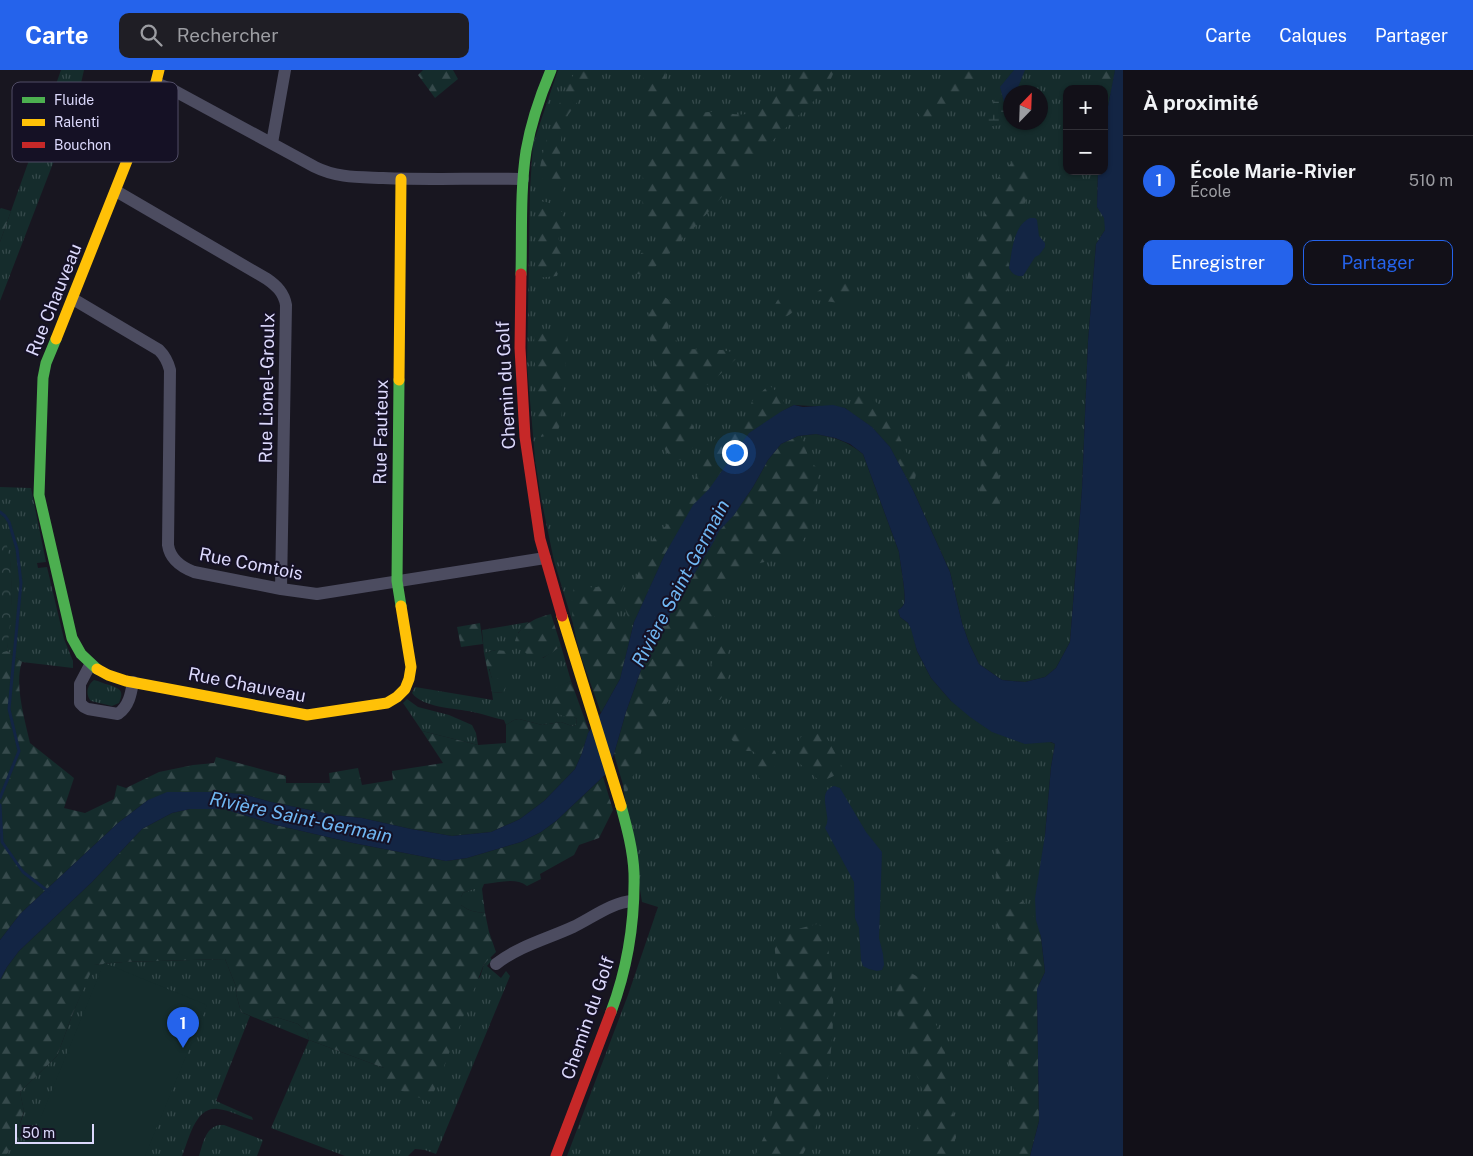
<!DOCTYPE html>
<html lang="fr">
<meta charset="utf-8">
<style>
:root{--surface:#121018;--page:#1f1e25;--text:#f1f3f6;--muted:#9c9da2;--line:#313037;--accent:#2563eb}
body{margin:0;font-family:"Public Sans",sans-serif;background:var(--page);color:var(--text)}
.controls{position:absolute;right:15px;top:15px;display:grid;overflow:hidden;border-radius:10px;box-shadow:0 1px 4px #0004}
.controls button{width:45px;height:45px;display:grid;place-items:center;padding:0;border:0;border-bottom:1px solid var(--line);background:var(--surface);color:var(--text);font:25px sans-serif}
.compass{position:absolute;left:1003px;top:15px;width:45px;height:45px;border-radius:50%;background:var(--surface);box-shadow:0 1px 4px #0004;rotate:23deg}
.scale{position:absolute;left:15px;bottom:12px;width:79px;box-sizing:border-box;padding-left:5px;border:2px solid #dcd9fc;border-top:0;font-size:14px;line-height:18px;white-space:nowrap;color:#dcd9fc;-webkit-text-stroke:4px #151125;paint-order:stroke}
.you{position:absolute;left:734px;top:382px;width:18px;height:18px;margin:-12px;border:4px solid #fff;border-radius:50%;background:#1a73e8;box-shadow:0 0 0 8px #1a73e833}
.badge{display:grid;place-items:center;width:32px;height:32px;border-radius:50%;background:var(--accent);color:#fff;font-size:16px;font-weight:700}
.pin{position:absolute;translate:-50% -41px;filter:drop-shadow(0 1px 2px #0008)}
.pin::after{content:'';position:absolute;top:26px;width:18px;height:15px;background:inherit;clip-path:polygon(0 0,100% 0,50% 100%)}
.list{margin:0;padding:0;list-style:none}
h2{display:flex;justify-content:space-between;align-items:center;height:65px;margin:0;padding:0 20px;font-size:21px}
h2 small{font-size:16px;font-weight:400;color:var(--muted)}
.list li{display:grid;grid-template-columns:32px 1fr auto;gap:15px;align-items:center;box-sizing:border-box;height:90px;padding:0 20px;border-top:1px solid var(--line)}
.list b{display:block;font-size:19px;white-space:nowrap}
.list p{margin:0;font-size:16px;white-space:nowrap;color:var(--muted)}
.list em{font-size:16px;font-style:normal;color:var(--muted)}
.actions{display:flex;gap:10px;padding:15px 20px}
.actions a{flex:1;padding:11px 0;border:1px solid var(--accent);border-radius:10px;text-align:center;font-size:18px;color:var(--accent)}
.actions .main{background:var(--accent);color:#fff}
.icon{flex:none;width:28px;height:28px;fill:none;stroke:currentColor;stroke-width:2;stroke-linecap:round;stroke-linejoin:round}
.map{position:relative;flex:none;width:1123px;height:1086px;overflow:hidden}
header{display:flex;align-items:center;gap:30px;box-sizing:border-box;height:70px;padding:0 25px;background:var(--accent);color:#fff}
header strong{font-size:24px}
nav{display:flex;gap:28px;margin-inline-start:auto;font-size:18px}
.search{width:350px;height:45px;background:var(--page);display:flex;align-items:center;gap:12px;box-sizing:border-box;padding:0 18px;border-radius:10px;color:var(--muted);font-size:19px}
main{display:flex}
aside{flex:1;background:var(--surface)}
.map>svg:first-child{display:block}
.grass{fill:url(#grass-tufts);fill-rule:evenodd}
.forest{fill:url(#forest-firs)}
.wetland{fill:url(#wetland-marsh)}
.park{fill:url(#park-crowns)}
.pitch{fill:#152c2c}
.water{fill:#132544}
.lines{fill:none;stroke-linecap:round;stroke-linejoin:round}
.stream{stroke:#132544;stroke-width:3}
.street{stroke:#4c4c60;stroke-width:12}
.fast{stroke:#4caf50;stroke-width:11}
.slow{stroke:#ffc107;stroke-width:11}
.jam{stroke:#c62828;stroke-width:11}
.labels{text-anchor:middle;stroke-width:4;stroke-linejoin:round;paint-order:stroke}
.street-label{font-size:18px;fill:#dcd9fc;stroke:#151125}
.water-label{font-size:19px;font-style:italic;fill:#70b7f3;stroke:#151125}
.key{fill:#151125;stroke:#514d66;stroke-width:1}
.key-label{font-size:14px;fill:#dcd9fc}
</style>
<header>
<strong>Carte</strong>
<div class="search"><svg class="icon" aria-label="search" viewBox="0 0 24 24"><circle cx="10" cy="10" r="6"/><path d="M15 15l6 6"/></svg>Rechercher</div>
<nav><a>Carte</a><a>Calques</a><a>Partager</a></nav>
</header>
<main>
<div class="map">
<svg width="1123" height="1086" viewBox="0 0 1123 1086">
<defs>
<pattern id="grass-tufts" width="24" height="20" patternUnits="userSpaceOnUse" patternTransform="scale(1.25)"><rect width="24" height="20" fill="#152c2c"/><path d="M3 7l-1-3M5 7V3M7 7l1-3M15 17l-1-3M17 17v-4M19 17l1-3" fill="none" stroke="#364a4c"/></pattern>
<pattern id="forest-firs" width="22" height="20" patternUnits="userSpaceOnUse" patternTransform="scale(1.25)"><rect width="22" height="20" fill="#152c2c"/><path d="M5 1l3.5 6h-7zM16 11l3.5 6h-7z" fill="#364a4c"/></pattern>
<pattern id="wetland-marsh" width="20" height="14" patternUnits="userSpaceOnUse" patternTransform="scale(1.25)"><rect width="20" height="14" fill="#152c2c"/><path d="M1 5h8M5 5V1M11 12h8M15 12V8" fill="none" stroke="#364a4c"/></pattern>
<pattern id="park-crowns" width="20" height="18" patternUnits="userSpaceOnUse" patternTransform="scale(1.25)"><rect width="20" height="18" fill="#152c2c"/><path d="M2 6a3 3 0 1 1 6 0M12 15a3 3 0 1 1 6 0" fill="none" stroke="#364a4c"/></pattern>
</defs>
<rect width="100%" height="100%" fill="#181620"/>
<path class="grass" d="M61,0H84L77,31L0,231V172Z
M558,0H1115L1104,57V19H1067V101H1098L1097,137L1105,148V160L1096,174L1088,271L1082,419L1070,572L1056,598L1045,607L1025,612L1002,610L979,594L969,573L962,553L950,502L913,420L890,377L872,357L845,338L794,335L782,341L665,484L634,552L620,609L587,600L554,491L541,428L535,389L527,295L530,119L533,74ZM1011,22H1040V52H1011Z
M816,364C836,368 847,371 863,384L899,482C900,493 907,527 904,534C903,536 900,539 898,540L900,547L908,553L912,559L917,581L931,608L951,631L1055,674L1051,697L1045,765L1030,1086H567L628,925L658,837L642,832L623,716L646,586L673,539L713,473L719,461L798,366Z
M0,417L31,418L46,492L37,493L38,498L47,497L64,569L73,591V598L22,592L7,581L12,524L10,491L0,497Z
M529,552L518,563L543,588L561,576L571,611L560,616L574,647L577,649L576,655L572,656L561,652L542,655L519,649L514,650L506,655L504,650C494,648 483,644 473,642C455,638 423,638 412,623L415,617L493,630L492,623L503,622C487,603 487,603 496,580L484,583L482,560Z
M94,610C99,611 104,614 110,615C121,619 124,621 119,633L112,636L91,631C85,625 87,615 94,610Z
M407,629L418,637L449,645L472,655L476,663L478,675L422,661L403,633Z
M473,819H482L485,843C475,842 469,841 461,835V827L463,823Z
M490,887L492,890L487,896L501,908L506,901L510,906L436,1084L425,1080L415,1079L408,1086H345L271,1058L309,970L263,951L276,947L298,954L307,962L309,970L384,998L480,907L484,894Z
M225,889L237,919L236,924L241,942L250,946L216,1031L252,1047L253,1050C241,1047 230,1040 218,1039C195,1036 189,1070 182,1086H6L14,1072L24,1042L20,1022L57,986L73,943L93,895L123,892Z
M219,1055H224L263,1070L257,1086H199C203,1074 205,1058 219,1055Z"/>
<path class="forest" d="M423,0H453L458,9L435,28L418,5Z
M576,0H600L568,45C557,68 560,97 563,121L558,123L547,116L539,103C545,66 558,32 576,0Z
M643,0H665C666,17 673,37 692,42C697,44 711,41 719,42C729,43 743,47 753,42C770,34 782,12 799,1C805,0 825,0 833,0V4L827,18L770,73L693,159L654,198L643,205L637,204L636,202L641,183L655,180L662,171L648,150L642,132L643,100L645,86L653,77L658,68L655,56L644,43Z
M957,0H985L933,48L921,47L915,40Z
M1099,0H1115L1111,24L1104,23V19H1099L1097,6Z
M1026,85L1030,86L1035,91L1032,97L1030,115L1026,118L1028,126L1016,152L1007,185L1009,198L1014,207L1010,213L1003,235L1001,251L1007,271L1009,293L1007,317L1000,352L998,372L1000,440L996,451L991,453L986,445L979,419L982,378L972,322L958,274V240L983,151L985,125L995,111L1016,88Z
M537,131L546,132L555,135L562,142L564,153L558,166L563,188L557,206L535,208Z
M1,138L11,141L0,172V139Z
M841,209L851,212L858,222L851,234L847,237L840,233L808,229L807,224L817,222L827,214Z
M787,223H793C804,236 792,245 779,250C770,239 775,229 787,223Z
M661,225L671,231L673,241L668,258L670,263L680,275L688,279L722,280L741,284L710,314L698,316L682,322L679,329C683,337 697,361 697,367C696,374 688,383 684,389C651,398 654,308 653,289C652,277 646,254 649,243C651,234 654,230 661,225Z
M554,260L568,264L561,352L557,363L541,367L536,328L534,261Z
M769,315L778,323L788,338L782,341L726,395L709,419L693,435L665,484L634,552C627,548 625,541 625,533L652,471L656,464L666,456L675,446L690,421L711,373L718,365L742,353L749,342L752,331Z
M859,323L869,325L879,335L896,359L916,404L913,420L890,377L872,357L847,340L854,327Z
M798,366H801L810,391L817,398C820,422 813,463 795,481C792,484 787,487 782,489C776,492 767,491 760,493C736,497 723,515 714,535L721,537L723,547L718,544L712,548L707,556L694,569L681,586L688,593L684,599L678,618L664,637L647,666L626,725L614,684L626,642L646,586L673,539L713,473L719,461L734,445L753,417L768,390L781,374Z
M10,490L12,524L7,581L22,592C14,614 25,650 30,673L74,708L64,738L85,743L114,729L117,715L126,718L159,702L193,695L214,693L216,687L286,706V713H330L329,703L358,698L362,715L393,710L392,701L443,693L422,661L478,675L506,673V655L514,650L519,649L542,655L561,652L572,656L576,655L577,649L574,647C560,650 542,634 554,620C558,615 566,613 571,611L589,661L582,683L575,699L544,731L520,749L491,762L452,766L411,759L362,748L334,745L271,732L242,724L208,722L148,730L118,753L20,844L0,870V583L5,492Z
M575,512C588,517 595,521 607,512L624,515L614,542L618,551L631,563L620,609L601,643C590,609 570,567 572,531C572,525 574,518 575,512Z
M551,544L561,576C556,579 550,585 544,587C532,593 521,579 515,571C520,554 536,548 551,544Z
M480,553L483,574L461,577L457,557Z
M724,574L727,577C728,590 729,619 720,630L713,628C704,613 712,593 716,578Z
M496,580L506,581L509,590L504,600L489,599L492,608L499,609L506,616L503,622L492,623L484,583Z
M738,653L762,675L765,672L775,681L778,689L773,701L766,709L759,708L750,696L756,687L755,682L750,681H743L727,665Z
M815,661L823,664L831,674L844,701L821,712L792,687L791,683L803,664Z
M603,707L613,740L599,768L579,775L574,785L540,804L541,809L527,816C515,807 499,813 484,814L482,819H473L463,823L461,827V835C469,841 475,842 485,843L489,862L496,882L484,894L430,1032L384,1014V998L309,970L307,962L298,954L276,947L263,951L241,942L236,924L237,919L225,889L123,892L94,895L73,943L57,986L20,1022L24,1041L14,1072L6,1086H0V910L7,897L19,881L92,812L142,759L172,743L190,739H224L276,755L353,773L446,791L467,788L521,772L541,762L556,751Z
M1001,771H1009C1012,791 1008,811 1009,831L1019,833L1023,831L1036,850L1041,867L1045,902L1037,919L1039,1051L1030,1086H1015L1019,1060L1016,1034L1008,989L1006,960L1000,935L1004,910L1014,899L1016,887L1012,872L998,862L996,847L998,831L996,799L997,779Z
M817,854L823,857C836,903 835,951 829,998C828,1008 827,1019 825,1029C820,1049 812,1068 802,1086H755L769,1056L776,1022L781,972L780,937L774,870L782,863Z
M900,900L911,903L920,908L928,939L943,968L952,1028L956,1067L950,1084L947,1086L927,1085L915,1070L921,1040L922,1019L910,987L891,923L896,906Z"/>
<path class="wetland" d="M1000,17V21L1002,25V29L1004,32L1010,29V35L1004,55L992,56L986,54L987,49Z"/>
<path class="park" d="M0,455C17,494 12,539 7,581L0,583Z"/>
<path class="pitch" d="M104,893L207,935L145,1086H25Z"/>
<path class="water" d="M1014,0H1025L1016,22H1011L1010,29L1004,32L1000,17Z
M1115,0H1123V1086H1030L1039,1051L1037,919L1045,902L1041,867L1036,850L1035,828L1045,765L1051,697L1055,674L1051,672L1025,674L992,662L970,647L951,631L931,608L917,581L911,559L908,553L900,547L898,540C900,539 903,536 904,534C907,527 900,493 899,482L863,384L850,374L835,368L816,364L798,366L781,374L768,390L753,417L734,445L719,461L713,473L673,539L646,586L626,642L614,684L606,704L556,751L541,762L521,772L467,788L446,791L353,773L276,755L224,739H190L172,743L142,759L92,812L19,881L7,897L0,910V870L20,844L118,753L148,730L167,722H218L242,724L271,732L334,745L362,748L411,759L452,766L491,762L520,749L544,731L575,699L582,683L588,663L601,643L620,609L634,552L665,484L693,435L709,419L749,363L782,341L794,335L803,337L833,335L845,338L872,357L890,377L913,420L950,502L962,553L969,573L979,594L1002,610L1025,612L1045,607L1056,598L1070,572L1082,419L1088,271L1096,174L1105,160L1104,148L1097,137L1098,101H1104V57Z
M1030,148H1035L1037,150L1039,166L1045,173V177L1039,185L1035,187L1023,206C1016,206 1013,205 1009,198C1012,182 1013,156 1030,148Z
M834,716L840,718L866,762L882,782L879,868L883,884L884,895L882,900L877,901L869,899L863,896L861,890L859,858L855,848L854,812L825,758C827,754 828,750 827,746C826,734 820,721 834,716Z"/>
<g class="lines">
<path class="stream" d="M0,442L5,446L9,452L17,479L21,513L9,639L19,681L0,728
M0,735L2,772L23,802L49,822"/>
<path class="street" d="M156,13L173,20L315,97C337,108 359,107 383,108C430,110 476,108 523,109
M272,73L285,0
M116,121L267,209C277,216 284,223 286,235L281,519
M73,229L159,280C165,286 168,292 170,300L168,475C170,489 181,497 194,502L281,519L317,524L545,488
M90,595L80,614V633L84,637L88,639L118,644C129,636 131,624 133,612
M496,894C519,876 547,869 573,857C592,848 612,832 633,831"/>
<path class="fast" d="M521,204C522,163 520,121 526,81C531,52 540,26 551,0
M56,269L46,293L43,308L39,425L72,568L81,584L97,599
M399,310L397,511L401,536
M611,942C628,897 635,852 634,803C633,780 627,758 621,736"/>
<path class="slow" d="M56,269L152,28L159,0
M399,310L401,109
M562,546L621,736
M97,599L108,605L126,611L307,645L387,633L397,627L405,619L409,609L411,597L401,536"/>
<path class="jam" d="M521,204L520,278L525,367L540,469L562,546
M556,1086L611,942"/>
</g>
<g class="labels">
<g class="street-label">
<text transform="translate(54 230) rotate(-68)" y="6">Rue Chauveau</text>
<text transform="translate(506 315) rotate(-93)" y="6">Chemin du Golf</text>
<text transform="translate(267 318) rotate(-89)" y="6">Rue Lionel-Groulx</text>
<text transform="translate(381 362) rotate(-89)" y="6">Rue Fauteux</text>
<text transform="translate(251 494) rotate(11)" y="6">Rue Comtois</text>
<text transform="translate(247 615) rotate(11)" y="6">Rue Chauveau</text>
<text transform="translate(588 948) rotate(-71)" y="6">Chemin du Golf</text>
</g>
<g class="water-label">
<text transform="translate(680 513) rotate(-62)" y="7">Rivière Saint-Germain</text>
<text transform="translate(301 747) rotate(12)" y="7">Rivière Saint-Germain</text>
</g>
</g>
<rect x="12" y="12" width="166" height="80" rx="8" class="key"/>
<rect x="22" y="27" width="23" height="6" fill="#4caf50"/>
<rect x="22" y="49" width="23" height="7" fill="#ffc107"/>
<rect x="22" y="72" width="23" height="6" fill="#c62828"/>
<g class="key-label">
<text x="54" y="35">Fluide</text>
<text x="54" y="57">Ralenti</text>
<text x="54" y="80">Bouchon</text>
</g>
</svg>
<div class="controls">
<button>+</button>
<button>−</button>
</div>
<svg class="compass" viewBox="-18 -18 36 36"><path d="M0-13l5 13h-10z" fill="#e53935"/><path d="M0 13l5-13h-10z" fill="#9c9da2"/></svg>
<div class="scale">50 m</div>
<div class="you"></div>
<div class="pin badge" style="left:183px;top:978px">1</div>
</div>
<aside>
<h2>À proximité<small></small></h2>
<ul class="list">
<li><span class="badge">1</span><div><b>École Marie-Rivier</b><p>École</p></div><em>510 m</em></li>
</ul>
<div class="actions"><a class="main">Enregistrer</a><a>Partager</a></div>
</aside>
</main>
